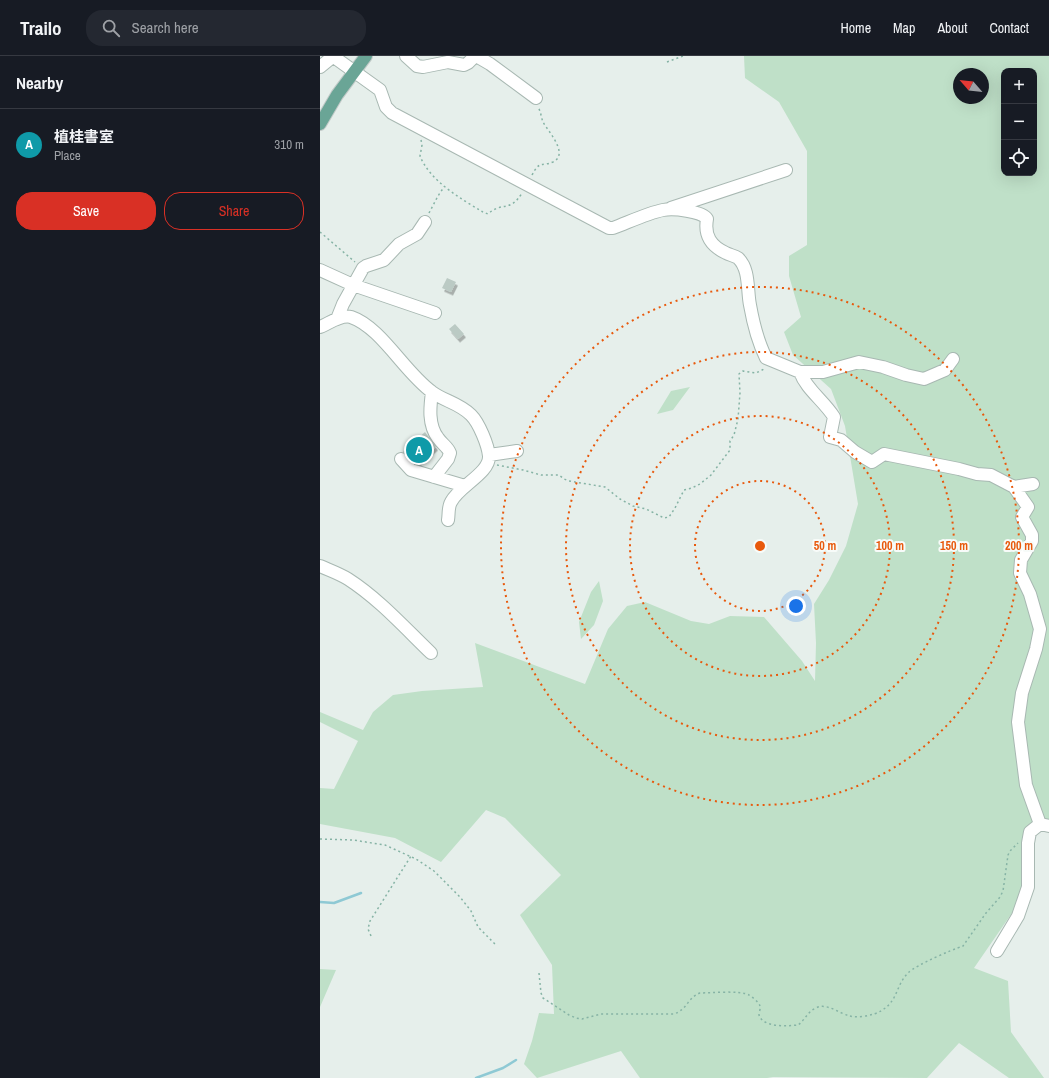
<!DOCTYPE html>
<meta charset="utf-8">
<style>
:root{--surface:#171b24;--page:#242831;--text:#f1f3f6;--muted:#9ea1a6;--line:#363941;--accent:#d93025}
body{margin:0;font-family:"Archivo Narrow","Noto Sans TC",sans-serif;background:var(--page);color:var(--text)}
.controls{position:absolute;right:12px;top:12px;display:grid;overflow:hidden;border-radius:8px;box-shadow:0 4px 16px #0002}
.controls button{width:36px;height:36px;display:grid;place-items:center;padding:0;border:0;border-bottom:1px solid var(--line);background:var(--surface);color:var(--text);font:20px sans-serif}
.compass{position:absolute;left:633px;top:12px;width:36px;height:36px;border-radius:50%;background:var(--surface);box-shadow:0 4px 16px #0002;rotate:298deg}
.you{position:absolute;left:476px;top:550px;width:14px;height:14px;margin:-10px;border:3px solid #fff;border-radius:50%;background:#1a73e8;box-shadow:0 0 0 6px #1a73e833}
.badge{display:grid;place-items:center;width:26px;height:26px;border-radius:50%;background:var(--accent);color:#fff;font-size:13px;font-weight:700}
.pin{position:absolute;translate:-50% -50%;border:2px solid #fff;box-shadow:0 1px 4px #0006}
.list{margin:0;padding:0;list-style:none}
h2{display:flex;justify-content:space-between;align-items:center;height:52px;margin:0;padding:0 16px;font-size:17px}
h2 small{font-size:13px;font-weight:400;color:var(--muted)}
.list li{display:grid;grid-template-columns:26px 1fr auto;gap:12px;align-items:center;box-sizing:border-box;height:72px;padding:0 16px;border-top:1px solid var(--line)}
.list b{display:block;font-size:15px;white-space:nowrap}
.list p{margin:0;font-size:13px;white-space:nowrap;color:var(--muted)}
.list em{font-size:13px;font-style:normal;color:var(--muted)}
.actions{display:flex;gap:8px;padding:12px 16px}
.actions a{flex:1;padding:9px 0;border:1px solid var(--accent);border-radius:16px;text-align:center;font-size:14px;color:var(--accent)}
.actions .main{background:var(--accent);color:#fff}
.icon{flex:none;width:22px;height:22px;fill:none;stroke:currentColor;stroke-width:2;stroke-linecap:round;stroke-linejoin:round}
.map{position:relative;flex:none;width:729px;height:1022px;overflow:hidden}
header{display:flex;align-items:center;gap:24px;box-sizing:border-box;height:56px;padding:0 20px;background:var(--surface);border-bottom:1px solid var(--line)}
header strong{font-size:19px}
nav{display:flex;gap:22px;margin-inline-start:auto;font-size:14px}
.search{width:280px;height:36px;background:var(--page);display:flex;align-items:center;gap:10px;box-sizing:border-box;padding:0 14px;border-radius:16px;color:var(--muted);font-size:15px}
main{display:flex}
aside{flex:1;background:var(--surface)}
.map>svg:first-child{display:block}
.green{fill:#bfe0c8;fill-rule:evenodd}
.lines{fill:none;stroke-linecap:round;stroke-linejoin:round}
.stream{stroke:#8ec9d4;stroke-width:2.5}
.building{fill:#bbcac4;filter:url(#shadow)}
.minor-casing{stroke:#a8b8b2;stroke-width:14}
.major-casing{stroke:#c2cac8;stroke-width:14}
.path{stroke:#86b3a5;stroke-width:1.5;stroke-dasharray:2 3;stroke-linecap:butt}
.minor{stroke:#fff;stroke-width:12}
.major{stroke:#6aa596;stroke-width:12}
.ring{fill:none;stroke:#e8590c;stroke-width:2;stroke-dasharray:2 4}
.centre{fill:#e8590c;stroke:#f7fbf9;stroke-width:2}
.ring-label{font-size:12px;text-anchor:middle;font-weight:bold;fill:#e8590c;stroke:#f7fbf9;stroke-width:4;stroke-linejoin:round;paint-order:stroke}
</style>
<header>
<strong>Trailo</strong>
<div class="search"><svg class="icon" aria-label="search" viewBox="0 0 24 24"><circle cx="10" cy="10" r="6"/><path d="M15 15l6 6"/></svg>Search here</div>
<nav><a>Home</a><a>Map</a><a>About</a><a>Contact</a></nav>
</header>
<main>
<aside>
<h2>Nearby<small></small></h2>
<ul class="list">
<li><span class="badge" style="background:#0f9aa8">A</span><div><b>植桂書室</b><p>Place</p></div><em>310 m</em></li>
</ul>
<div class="actions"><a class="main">Save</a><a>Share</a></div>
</aside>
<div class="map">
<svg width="729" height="1022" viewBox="0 0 729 1022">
<defs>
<filter id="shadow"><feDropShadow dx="2" dy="3.5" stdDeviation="0" flood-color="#0004"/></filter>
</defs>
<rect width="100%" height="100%" fill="#e6efeb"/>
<path class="green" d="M424,0H729V773L713,777L703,841L654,912L688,925L691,976L724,1022H689L639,987L607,1022L453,1021L447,1022H320L301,995L217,1022L204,1008L212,985L219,957L234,958L232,909L200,859L241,819L185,762L166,754L121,806L75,782L0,768V732L14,733L38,685L0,666V656L43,674L53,656L73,639L102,635L163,631L155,587L265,628L288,573L307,550L325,546L371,565L389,568L410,560L444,561L482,605L495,625L496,587L494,548L509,524L526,490L538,448L525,370L511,333L473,299L464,276L481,261L469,220V200L487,189V95L459,46L425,22ZM684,15H714V117H684ZM639,18H663V42H639Z
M370,331L353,354L337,358L351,335Z
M279,525L283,545L274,569L261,583L259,566L271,536Z
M0,913L16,914L0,951Z"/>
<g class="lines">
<path class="stream" d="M0,846L14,847L41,837
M156,1022L183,1012L196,1004"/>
</g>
<path class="building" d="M127,222L136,226L131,236L122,232Z
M135,268L144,278L138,283L129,273Z
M105,376L116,391L97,408L83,396Z"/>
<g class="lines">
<defs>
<path id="minor" d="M86,0L97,10L103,11L128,6L144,9L148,7L154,1H158L170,8L216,42
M0,11L11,2L14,1L60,34L66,51L72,57L289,172H293C309,166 328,157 343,154C353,152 382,155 387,163C384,180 391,190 406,197C410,199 415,200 418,202C430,213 427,235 430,249C433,266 438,286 446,302L480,316C486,333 504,345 514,361L510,381L521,384L535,396L552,406L564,398L639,413L657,418L671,419L694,431L708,451L702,461L712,479V485L701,504L700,517L710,538L720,573L716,593L702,637L698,666L706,729L720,768L729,770
M351,152L466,114
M0,214L33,229L115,257
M17,263L23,248L43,212L46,210L64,204L79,188L97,178L105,166
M0,271C10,267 21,258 31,261C61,271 85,317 112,336C124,345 139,347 151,359C159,367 168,389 169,400C170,417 139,430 131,446C128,451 129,458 128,464
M480,316H503L539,306L563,311L586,319L604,323L625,314L633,303
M112,336C110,351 108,369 118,382C122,388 128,391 130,397L128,403L114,421
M169,399L197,395
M81,403L91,414L145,430
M694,431L713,428
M0,510C9,514 20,518 28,523C59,543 84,571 111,597
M677,895L698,860L708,831V787L710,776L720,768"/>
<path id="major" d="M0,68L17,39L46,0"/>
</defs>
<use href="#minor" class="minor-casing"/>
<use href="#major" class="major-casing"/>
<path class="path" d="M347,6L363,0
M101,84L102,89L100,100C110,125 141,143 163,156L168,158C182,145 190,157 202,137
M212,119C220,104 221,111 233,106C250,98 227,74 223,66C221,61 221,56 218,51
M109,157L118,140L124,131
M0,176L35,206
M177,409L203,414L221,419H239L244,423L249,425L285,431L300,443L313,450L326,453L344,462L349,461L355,452L364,434L372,432L380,428L391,419L410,394V385L414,379L418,363L420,337L419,318L421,316L423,315L436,317L444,313
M0,783L33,784L65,789L96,803L114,815L140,841L151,855L158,871L175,888
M51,880L48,873L50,865L91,800
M219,917L221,937L223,942L249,959L256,962L262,963L281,958H354C368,953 367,942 380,937C391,937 420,934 429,939C432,941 439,946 440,950C441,952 439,956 439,959C443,972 468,970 478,969C485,964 488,955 496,952C506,946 520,958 530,960C537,962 547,960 554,958C579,949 574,931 588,917C596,909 631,894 643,890L666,857L680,841L683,835L688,799L690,795L698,787"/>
<use href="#minor" class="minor"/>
<use href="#major" class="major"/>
</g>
<g class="ring">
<circle cx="440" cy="490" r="65"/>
<circle cx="440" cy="490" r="130"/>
<circle cx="440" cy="490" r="194"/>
<circle cx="440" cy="490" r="259"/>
</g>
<circle cx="440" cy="490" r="6" class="centre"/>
<g class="ring-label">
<text x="505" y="494">50 m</text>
<text x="570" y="494">100 m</text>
<text x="634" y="494">150 m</text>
<text x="699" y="494">200 m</text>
</g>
</svg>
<div class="controls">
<button>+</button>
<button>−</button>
<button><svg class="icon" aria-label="locate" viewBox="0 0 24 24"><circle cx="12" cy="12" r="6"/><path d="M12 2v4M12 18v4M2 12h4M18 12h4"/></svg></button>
</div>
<svg class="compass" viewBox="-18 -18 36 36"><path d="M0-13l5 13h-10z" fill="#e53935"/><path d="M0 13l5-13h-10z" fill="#9ea1a6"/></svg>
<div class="you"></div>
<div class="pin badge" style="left:99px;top:394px;background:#0f9aa8">A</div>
</div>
</main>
